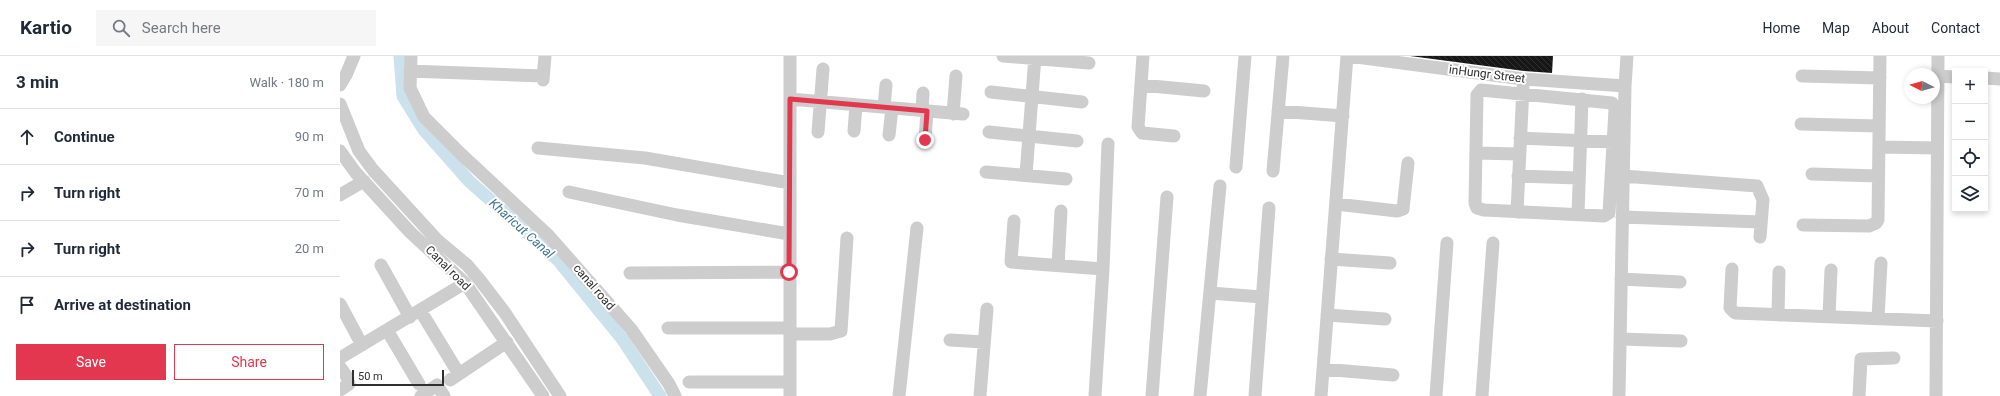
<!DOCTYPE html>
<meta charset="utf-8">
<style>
:root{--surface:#fff;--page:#f6f6f7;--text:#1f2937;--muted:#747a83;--line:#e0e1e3;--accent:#e2374e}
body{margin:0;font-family:Roboto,sans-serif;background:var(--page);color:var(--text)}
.controls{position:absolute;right:12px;top:12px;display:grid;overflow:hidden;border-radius:0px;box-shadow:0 2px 6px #0003}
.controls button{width:36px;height:36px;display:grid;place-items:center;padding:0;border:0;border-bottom:1px solid var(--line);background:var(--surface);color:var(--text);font:20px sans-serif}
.compass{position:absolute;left:1564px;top:12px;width:36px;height:36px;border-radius:50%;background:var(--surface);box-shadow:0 2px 6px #0003;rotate:275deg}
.scale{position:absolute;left:12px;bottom:10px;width:92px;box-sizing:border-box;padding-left:4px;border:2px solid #303030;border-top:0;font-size:11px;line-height:14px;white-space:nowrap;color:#303030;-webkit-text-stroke:3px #fff;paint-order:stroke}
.stop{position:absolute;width:12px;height:12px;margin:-9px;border:3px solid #e2374e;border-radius:50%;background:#fff}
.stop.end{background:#e2374e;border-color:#fff;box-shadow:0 1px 4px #0008}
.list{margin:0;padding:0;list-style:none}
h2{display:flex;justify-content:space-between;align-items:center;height:52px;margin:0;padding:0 16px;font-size:17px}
h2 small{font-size:13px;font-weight:400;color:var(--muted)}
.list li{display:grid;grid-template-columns:26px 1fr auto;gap:12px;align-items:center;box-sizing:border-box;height:56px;padding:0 16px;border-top:1px solid var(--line)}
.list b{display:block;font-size:15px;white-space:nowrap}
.list em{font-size:13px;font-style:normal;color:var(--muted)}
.actions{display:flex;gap:8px;padding:12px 16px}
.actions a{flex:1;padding:9px 0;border:1px solid var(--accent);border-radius:0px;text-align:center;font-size:14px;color:var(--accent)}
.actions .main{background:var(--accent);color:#fff}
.icon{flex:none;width:22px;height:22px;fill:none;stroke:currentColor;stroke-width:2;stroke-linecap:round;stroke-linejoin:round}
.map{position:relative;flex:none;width:1660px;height:340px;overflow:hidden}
header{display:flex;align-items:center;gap:24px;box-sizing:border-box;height:56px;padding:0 20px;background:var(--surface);border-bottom:1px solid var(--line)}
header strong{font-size:19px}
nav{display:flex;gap:22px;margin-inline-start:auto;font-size:14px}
.search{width:280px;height:36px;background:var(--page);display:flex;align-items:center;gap:10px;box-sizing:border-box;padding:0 14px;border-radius:0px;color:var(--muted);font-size:15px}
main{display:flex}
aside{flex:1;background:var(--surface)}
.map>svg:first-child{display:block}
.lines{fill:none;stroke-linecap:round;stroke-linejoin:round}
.canal{stroke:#cbe1ec;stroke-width:13}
.building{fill:url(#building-back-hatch)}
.minor{stroke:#cdcdcd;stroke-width:13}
.route{stroke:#e2374e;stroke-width:5}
.labels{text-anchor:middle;stroke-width:4;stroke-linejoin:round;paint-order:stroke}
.street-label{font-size:12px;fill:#303030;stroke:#fff}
.water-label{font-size:13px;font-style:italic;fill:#3f7690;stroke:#fff}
</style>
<header>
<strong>Kartio</strong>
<div class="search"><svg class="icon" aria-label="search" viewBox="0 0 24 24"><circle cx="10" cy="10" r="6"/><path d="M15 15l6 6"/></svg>Search here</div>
<nav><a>Home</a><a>Map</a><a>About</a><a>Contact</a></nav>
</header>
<main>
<aside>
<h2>3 min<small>Walk · 180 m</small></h2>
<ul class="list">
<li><svg class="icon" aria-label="ahead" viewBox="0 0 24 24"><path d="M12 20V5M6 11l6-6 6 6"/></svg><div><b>Continue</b></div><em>90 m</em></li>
<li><svg class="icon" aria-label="right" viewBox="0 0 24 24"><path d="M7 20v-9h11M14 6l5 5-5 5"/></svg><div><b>Turn right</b></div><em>70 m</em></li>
<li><svg class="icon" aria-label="right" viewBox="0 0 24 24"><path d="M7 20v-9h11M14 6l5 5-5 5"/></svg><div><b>Turn right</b></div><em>20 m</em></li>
<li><svg class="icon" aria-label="arrive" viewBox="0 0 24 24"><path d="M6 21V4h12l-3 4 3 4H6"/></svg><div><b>Arrive at destination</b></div></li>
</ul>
<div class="actions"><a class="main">Save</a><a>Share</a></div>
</aside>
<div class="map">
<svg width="1660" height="340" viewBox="0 0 1660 340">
<defs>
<pattern id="building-back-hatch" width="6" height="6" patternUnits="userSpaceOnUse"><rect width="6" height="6" fill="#171717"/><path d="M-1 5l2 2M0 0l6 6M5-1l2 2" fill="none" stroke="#303030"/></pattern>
</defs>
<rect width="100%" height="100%" fill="#fff"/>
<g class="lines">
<path class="canal" d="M60,0L63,40L84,74L129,125L218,204L283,284L320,340"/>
</g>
<path class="building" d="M1070,0H1213L1212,17L1184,15Z"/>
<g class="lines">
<path class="minor" d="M71,0L70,32L84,61L121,98L208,179L291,273L329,328L335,340
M663,0L749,7
M803,0L798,71L802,77L834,80
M1009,0L1183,23L1285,30
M70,15L203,20
M1462,20L1540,22
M1598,20L1615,21
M1645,22L1660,23
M203,24L205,0
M0,29L6,19L14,0
M801,29L864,35
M1141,34L1272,47L1275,54L1269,157L1264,160L1144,154L1137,152L1135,147L1137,39Z
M651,36L742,46
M450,43L623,58
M0,48L19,95L33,114L97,184L127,209L139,223L165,257L220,340
M544,51L546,29
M582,55L583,37
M938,55L1003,60
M613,58L616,20
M1461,68L1539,70
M514,75L516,49
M478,76L483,13
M649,76L737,85
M549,79L552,52
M1180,82L1273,86
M585,84L587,55
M1539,91L1597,92
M198,92L305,102L450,127
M0,95L16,117L70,176L125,227L203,340
M1136,97L1179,98
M896,111L905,0
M933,115L943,0
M646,116L726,123
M1472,118L1538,120
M686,119L695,0
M1178,120L1239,122
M1283,120L1417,130L1423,144L1420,181
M229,136L337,159L449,178
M0,139L24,125
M996,148L1057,155L1063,153L1068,107
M1177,156L1183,31
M1238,158L1242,43
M1282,161L1421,166
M674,165L671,206L763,213
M1463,169L1529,170L1536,167L1538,164L1540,0
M991,203L1050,207
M41,209L70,261
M718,210L721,155
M1392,213L1390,252L1395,257L1597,265
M290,217L449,216
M1281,223L1340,226
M870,237L922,241
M0,248L22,289
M80,254L119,318
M987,259L1045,263
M1438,259L1439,216
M1489,260L1491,214
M1538,262L1541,207
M328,272H450
M47,274L79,328
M450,278H490L501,275L507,182
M1280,283L1341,285
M610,284L644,286
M0,302L125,227
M0,311L7,321L9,328L0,334
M983,313L1053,319
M110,324L167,286
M349,326H450
M81,340L97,329L104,340
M450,340V0
M559,340L577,172
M640,340L647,253
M755,340L763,213L768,88
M812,340L827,141
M860,340L880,130
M915,340L929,152
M981,340L1007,0
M1096,340L1107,187
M1142,340L1153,187
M1279,340L1285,30L1287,0
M1519,340L1521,303L1554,302
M1596,340L1598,0"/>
</g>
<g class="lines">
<path class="route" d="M449,216L450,43L587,55L585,84"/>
</g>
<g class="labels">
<g class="street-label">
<text transform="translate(1147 18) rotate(7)" y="4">inHungr Street</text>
<text transform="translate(108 212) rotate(45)" y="4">Canal road</text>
<text transform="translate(254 231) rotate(49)" y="4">canal road</text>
</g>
<g class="water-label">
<text transform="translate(182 172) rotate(42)" y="5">Kharicut Canal</text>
</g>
</g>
</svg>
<div class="controls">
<button>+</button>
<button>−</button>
<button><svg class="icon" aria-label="locate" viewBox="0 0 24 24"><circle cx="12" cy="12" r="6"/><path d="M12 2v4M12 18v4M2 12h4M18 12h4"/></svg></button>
<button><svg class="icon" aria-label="layers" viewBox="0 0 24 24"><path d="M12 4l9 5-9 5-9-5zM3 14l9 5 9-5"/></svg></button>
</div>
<svg class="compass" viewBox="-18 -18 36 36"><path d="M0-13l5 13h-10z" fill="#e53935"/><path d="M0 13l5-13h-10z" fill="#747a83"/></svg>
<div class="scale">50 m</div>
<div class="stop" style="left:449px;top:216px"></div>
<div class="stop end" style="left:585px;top:84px"></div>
</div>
</main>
